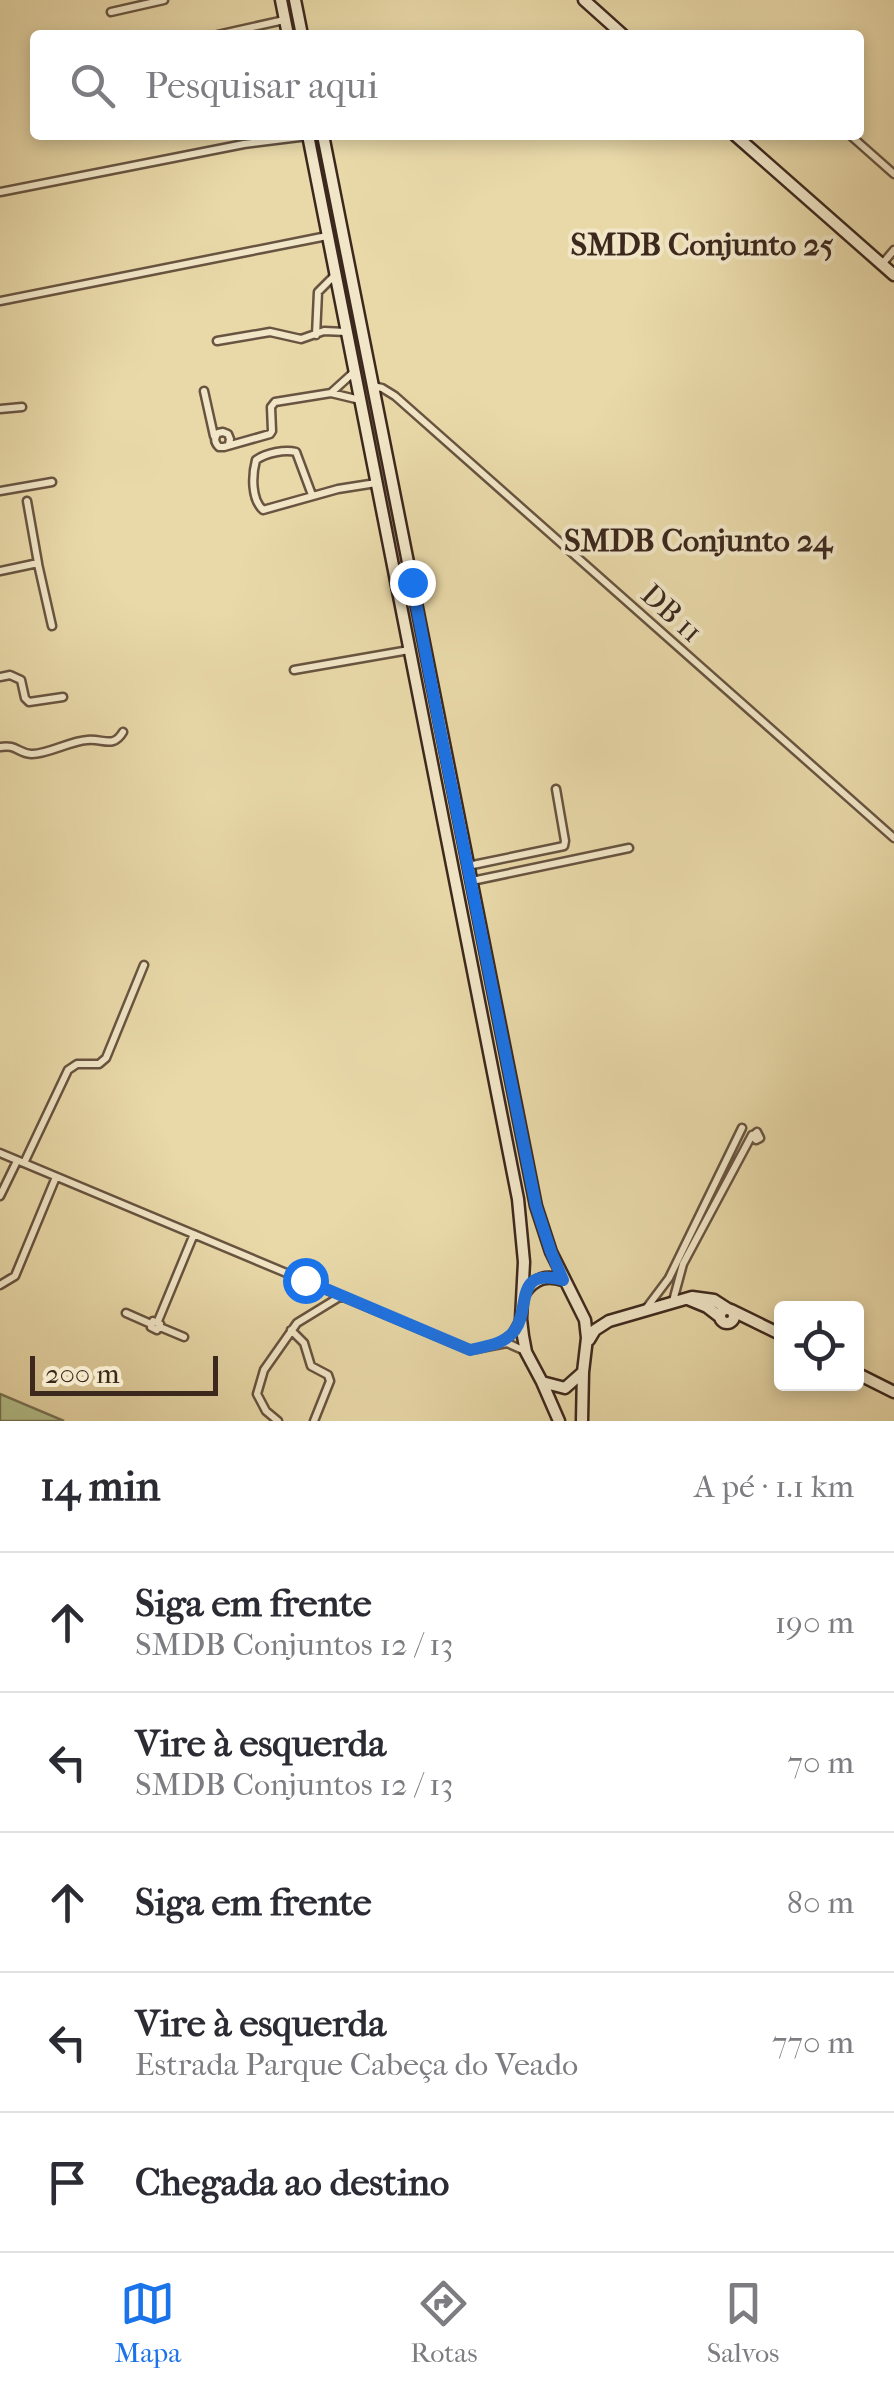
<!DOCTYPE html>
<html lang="pt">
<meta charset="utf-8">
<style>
:root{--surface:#fff;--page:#f7f7f7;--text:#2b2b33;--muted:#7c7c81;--line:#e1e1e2;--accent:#1a73e8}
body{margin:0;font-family:"IM FELL French Canon",serif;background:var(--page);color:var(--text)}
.controls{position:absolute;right:30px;bottom:30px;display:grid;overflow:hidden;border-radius:10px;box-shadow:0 5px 15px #0003}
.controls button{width:90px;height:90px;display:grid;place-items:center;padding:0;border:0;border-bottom:2px solid var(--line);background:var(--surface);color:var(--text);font:50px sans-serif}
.scale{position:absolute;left:30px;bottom:25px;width:188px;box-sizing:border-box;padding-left:10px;border:5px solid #3d281d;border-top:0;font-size:28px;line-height:35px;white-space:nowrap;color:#3d281d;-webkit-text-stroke:8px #f1e6c7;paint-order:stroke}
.stop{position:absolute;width:30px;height:30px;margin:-22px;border:8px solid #1a73e8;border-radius:50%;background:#fff}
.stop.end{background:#1a73e8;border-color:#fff;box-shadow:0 2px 10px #0008}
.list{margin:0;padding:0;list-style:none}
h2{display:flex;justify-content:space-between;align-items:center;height:130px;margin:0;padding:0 40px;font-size:42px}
h2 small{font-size:32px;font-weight:400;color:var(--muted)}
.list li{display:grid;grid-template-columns:65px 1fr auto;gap:30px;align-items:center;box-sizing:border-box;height:140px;padding:0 40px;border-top:2px solid var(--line)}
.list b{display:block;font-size:38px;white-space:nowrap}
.list p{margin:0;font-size:32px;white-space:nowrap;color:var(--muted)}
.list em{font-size:32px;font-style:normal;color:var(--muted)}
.icon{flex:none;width:55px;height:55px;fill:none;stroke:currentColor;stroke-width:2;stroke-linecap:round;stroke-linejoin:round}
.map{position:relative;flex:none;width:894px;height:1421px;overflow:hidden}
.search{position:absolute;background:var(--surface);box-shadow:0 5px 15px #0003;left:30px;right:30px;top:30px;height:110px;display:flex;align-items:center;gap:25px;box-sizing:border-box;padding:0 35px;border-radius:10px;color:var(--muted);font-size:38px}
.sheet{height:830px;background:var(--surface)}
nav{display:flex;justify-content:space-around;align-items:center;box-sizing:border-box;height:140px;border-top:2px solid var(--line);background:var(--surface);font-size:28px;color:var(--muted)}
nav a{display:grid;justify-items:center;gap:5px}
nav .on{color:var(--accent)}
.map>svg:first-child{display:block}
.green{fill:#b3c08a;stroke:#787454;stroke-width:2.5}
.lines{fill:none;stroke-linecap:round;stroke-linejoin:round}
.street-casing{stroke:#685440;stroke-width:11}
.secondary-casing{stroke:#3d281d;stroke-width:15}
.street{stroke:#f1e6c7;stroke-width:6}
.secondary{stroke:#f1e6c7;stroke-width:10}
.route{stroke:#1a73e8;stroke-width:12}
.labels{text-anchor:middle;stroke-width:8;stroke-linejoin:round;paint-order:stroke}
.street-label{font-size:30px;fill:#3d281d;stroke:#f1e6c7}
.neighbourhood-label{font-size:32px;font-weight:bold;fill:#3d281d;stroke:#f1e6c7}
</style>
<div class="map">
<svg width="894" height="1421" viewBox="0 0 894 1421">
<rect width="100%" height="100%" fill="#e9d9a9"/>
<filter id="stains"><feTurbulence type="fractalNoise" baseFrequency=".002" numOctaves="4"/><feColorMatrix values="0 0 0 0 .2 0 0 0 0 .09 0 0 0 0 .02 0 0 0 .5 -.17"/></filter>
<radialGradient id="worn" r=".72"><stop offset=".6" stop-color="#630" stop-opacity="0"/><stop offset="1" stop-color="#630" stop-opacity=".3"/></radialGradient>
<path class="green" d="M0,1394L64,1421H0Z"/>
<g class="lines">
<defs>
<path id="street" d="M111,12L164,0
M217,35L284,20
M850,135L894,174
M0,192L244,144L308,136
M883,263L894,250
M0,301L327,236
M316,335L318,292L335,275
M217,341L270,332L301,339L324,331L346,332
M373,386L382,388L395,396L894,838
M204,391L214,436
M332,392L354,372
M0,409L22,407
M229,444L230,439L228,434L223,432L218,433C214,438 214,442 219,447H224L270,434L272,431L271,407L275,402L331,393L360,400
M0,491L52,482
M312,495L296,452C285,449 266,453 256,460C252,475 251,499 263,510L338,489L376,483
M38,564L52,626
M0,571L38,563L27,501
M294,670L409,650
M0,677L10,675L21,680L25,698L29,702L63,697
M0,747C16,744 18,753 31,754C46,755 70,741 87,740C103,738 113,749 123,732
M468,866L564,846L565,841L556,789
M472,881L629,848
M757,1132L760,1138L756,1140L752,1136Z
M0,1153L470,1350L507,1343L525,1351
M24,1163L68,1070L77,1064H99L106,1058L144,965
M0,1196L17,1161
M0,1285L15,1276L56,1177
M673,1301L683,1264L752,1135
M645,1310L669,1278L742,1128
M126,1313L151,1324
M153,1321L160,1324L157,1330L151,1327Z
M158,1321L194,1234
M160,1327L184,1337
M291,1330L304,1343L311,1366L328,1375L330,1381L314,1421
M499,1343L512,1334L520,1319
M278,1421L266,1411L257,1394L264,1370L297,1323L341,1296"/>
<path id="secondary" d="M281,0L288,35
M295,0L302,35
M584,0L623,35
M308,135L518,1199L524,1262L521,1319L523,1336L526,1352L542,1382L559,1421
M323,135L536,1206L551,1252L585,1320L587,1338L583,1372L582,1421
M735,135L894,275
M525,1292C536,1278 546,1275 563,1280
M690,1300L707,1307L720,1317
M720 1316a7 7 0 1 1 14 0a7 7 0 1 1-14 0Z
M731,1310L782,1335
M589,1340L595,1330L609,1321L692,1297L714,1300L728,1309
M856,1373L894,1392
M542,1382L565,1388L583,1372"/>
</defs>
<use href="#street" class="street-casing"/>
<use href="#secondary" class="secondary-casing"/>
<use href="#street" class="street"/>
<use href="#secondary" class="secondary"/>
</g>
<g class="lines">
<path class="route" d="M305,1280L470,1350C486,1346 504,1345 515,1330C531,1308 513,1267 563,1280L551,1252L536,1206L439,724L412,582"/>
</g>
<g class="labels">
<g class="street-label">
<text transform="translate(672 613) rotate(42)" y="10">DB 11</text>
</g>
<g class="neighbourhood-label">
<text x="702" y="255">SMDB Conjunto 25</text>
<text x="698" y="551">SMDB Conjunto 24</text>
</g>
</g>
<rect width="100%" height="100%" filter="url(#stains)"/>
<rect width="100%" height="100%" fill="url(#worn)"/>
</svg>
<div class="controls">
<button><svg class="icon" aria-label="locate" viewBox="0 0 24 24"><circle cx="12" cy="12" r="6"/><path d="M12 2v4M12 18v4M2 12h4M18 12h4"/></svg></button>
</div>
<div class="scale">200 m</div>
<div class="stop" style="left:305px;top:1280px"></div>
<div class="stop end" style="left:412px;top:582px"></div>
<div class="search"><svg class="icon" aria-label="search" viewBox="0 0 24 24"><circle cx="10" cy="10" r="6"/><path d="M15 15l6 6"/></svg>Pesquisar aqui</div>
</div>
<section class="sheet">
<h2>14 min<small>A pé · 1.1 km</small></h2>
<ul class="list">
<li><svg class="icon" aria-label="ahead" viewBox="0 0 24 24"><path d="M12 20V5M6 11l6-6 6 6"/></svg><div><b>Siga em frente</b><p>SMDB Conjuntos 12 / 13</p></div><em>190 m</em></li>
<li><svg class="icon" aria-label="left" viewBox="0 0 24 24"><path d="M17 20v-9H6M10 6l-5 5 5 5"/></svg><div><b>Vire à esquerda</b><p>SMDB Conjuntos 12 / 13</p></div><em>70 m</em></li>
<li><svg class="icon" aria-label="ahead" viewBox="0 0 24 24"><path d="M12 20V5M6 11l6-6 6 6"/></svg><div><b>Siga em frente</b></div><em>80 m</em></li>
<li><svg class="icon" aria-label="left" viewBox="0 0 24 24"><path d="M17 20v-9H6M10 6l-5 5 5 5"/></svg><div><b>Vire à esquerda</b><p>Estrada Parque Cabeça do Veado</p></div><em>770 m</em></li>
<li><svg class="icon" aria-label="arrive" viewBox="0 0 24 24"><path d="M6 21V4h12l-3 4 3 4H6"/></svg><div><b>Chegada ao destino</b></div></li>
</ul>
</section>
<nav>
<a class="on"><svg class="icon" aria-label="map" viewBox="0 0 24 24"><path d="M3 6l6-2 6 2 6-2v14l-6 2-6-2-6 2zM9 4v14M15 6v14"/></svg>Mapa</a>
<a><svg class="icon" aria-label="directions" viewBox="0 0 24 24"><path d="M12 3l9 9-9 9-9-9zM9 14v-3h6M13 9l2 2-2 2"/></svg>Rotas</a>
<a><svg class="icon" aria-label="saved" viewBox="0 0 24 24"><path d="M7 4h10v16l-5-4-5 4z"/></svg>Salvos</a>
</nav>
